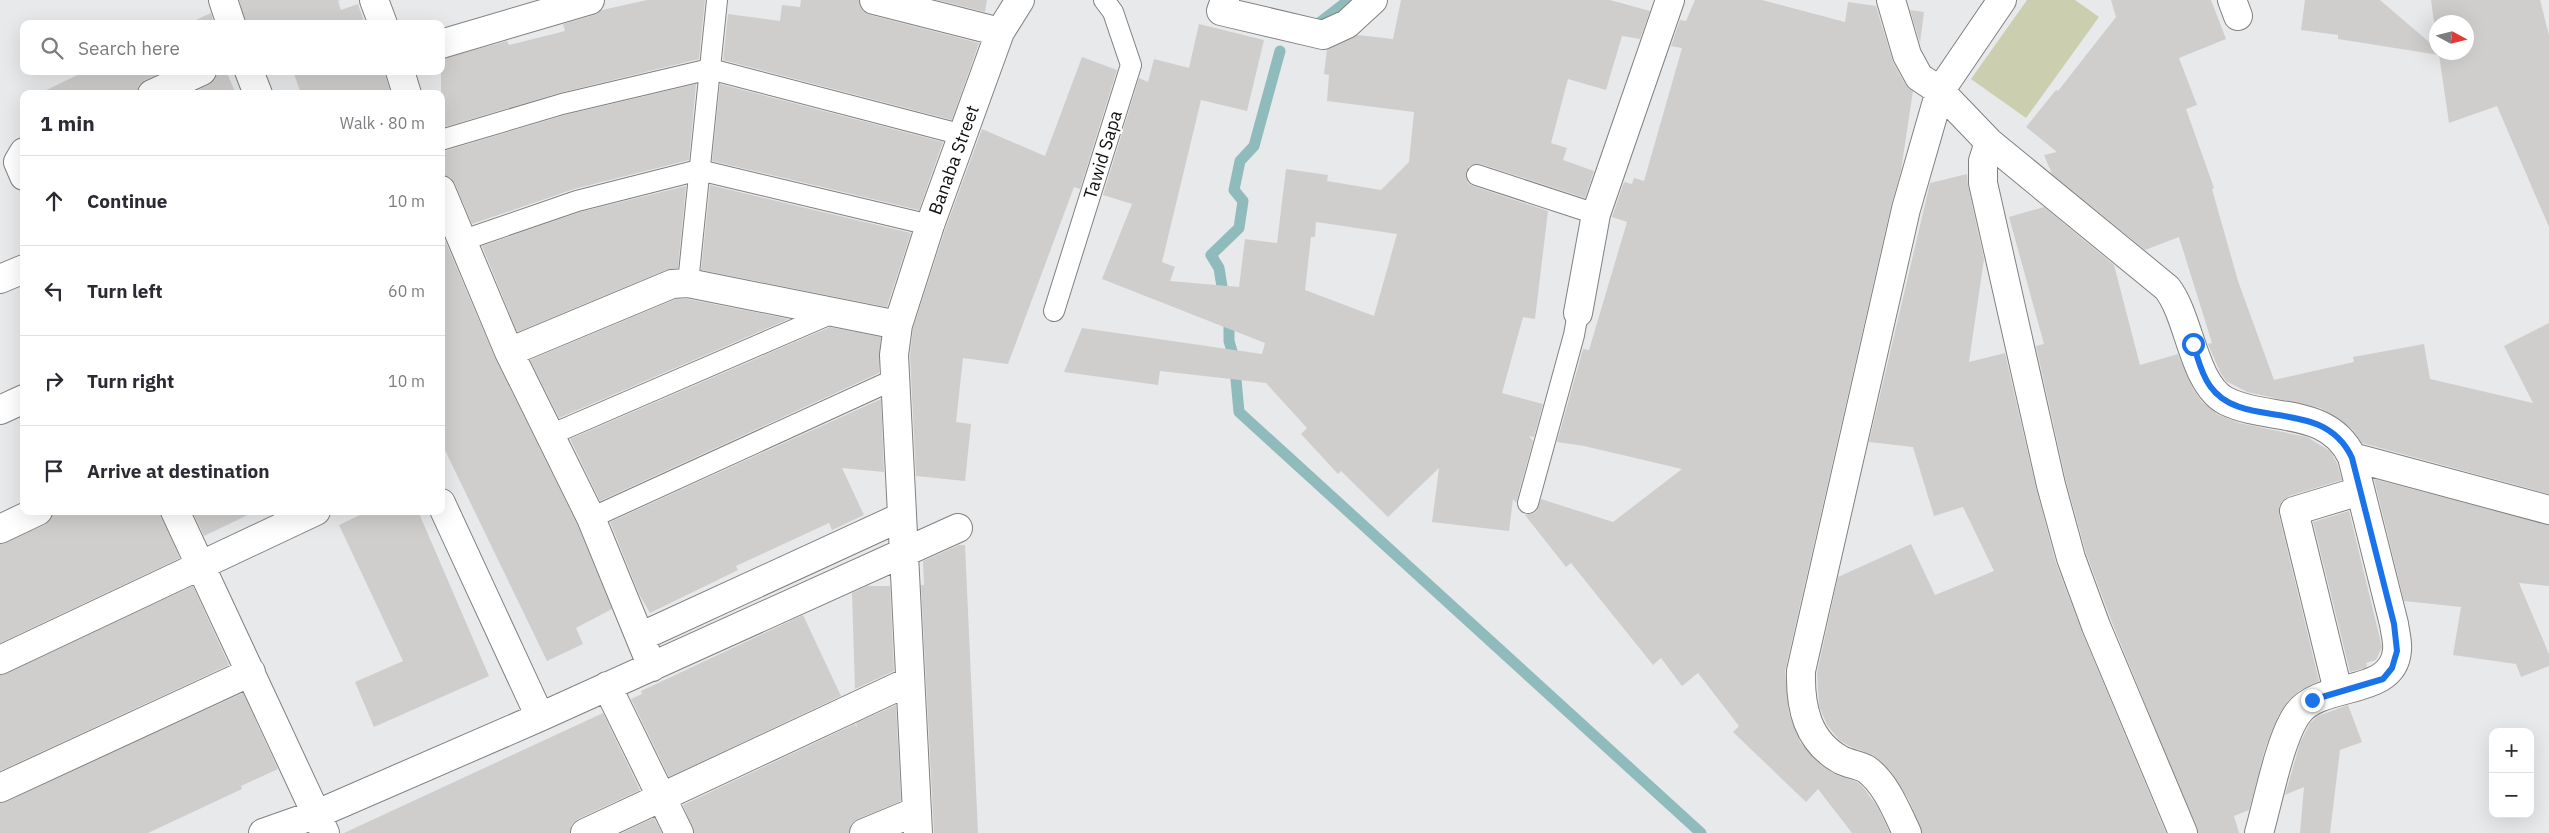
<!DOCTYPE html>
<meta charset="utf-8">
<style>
:root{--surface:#fff;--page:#f7f7f7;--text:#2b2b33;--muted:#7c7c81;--line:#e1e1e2}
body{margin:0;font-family:"IBM Plex Sans",sans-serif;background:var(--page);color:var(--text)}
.controls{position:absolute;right:15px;bottom:15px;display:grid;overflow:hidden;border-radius:10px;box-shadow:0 5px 20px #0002}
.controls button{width:45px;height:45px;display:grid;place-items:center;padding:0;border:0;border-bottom:1px solid var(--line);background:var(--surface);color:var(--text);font:25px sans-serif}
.compass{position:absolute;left:2429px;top:15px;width:45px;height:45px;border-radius:50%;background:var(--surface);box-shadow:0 5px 20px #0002;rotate:97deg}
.stop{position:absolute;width:15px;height:15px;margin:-11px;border:4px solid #1a73e8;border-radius:50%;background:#fff}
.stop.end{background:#1a73e8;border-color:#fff;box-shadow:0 1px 5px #0008}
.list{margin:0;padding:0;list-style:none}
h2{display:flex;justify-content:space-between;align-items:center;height:65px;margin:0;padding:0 20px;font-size:21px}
h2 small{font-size:16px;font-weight:400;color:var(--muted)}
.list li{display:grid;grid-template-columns:32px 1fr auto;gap:15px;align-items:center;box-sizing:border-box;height:90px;padding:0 20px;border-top:1px solid var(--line)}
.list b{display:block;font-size:19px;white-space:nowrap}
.list em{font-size:16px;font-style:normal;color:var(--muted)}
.icon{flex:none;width:28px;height:28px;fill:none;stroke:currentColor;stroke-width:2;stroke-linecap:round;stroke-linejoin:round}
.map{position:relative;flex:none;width:2549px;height:833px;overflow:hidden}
.search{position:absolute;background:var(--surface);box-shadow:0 5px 20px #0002;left:20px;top:20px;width:425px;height:55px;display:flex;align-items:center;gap:12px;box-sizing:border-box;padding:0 18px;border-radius:10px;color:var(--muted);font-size:19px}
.panel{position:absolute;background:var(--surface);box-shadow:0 5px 20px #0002;left:20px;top:90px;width:425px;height:425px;border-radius:10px}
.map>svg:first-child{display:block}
.green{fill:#cbcfaf}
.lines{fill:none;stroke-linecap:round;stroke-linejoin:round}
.stream{stroke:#8fbbbc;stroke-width:11}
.building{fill:#cfcecd;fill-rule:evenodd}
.service-casing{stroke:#808081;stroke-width:22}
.pedestrian-casing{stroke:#808081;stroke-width:30}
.minor-casing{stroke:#808081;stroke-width:30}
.service{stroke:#fff;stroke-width:20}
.pedestrian{stroke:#fff;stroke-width:28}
.minor{stroke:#fff;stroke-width:28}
.route{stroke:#1a73e8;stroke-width:6}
.labels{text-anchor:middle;stroke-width:4.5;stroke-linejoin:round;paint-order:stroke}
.street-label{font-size:18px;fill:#0e0f0f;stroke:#fff}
</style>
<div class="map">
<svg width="2549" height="833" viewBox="0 0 2549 833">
<rect width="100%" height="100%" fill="#e8e9ea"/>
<path class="green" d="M2027,0H2075L2099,17L2026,118L1971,79Z"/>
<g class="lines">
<path class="stream" d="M1319,23L1349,0
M1224,299L1219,268L1211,255L1239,228L1243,201L1234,190L1240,161L1254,146L1280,51
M1229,314V341L1234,358L1239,412L1701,833"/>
</g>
<path class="building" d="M239,0H340L338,1L341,10L358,4L365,24H246Z
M647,0H705L699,59L559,93L441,128V59L507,41L509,45L565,31L563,24L594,15L602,10Z
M801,0H859L863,11L870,15L979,43L952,120L723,60L728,14L780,21L782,5L800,7Z
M937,0H987L985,12Z
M1401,0H1610L1650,11L1640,39L1622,36L1606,90L1568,79L1551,143L1567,148L1563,160L1594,171L1585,198L1481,164L1469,166L1466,172L1468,183L1473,186L1548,211L1535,319L1523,317L1502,393L1543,404L1534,437L1529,436L1533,441L1516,503L1513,499L1509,531L1432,522L1439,468L1388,517L1341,471L1338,474L1301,434L1307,428L1266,383L1160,371L1158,385L1064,372L1082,328L1262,354L1265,343L1102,279L1132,204L1103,195L1139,78L1148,82L1154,59L1189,68L1199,24L1264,40L1247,111L1201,100L1162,262L1175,267L1170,281L1239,287L1245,239L1277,243L1286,169L1328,175L1327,181L1381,190L1409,162L1414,112L1327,101L1329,75L1324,74L1327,50L1358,35L1393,39ZM1316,222L1397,234L1374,316L1305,290L1311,237H1315Z
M1695,0H1762L1845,22L1848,2L1876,6L1893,62L1905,84L1913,91L1901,170L1891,206L1785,671L1789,713L1800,742L1821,765L1834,774L1857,782L1862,786L1877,806L1890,833H1852L1818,789L1806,802L1733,732L1739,726L1698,673L1682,686L1661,658L1653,665L1571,563L1566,567L1525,515L1536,512L1541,499L1613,522L1682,469L1584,446L1557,442L1583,349L1589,350L1627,222L1612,217L1624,182L1632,184L1634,178L1644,181L1682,48L1671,46L1680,20L1686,21Z
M2111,0H2211L2226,39L2179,58L2197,105L2186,109L2214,188L2212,189L2238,281L2274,380L2354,362L2353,357L2424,344L2430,379L2533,403L2504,346L2549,323V494L2362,443L2352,429L2338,418L2320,408L2247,392L2226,381L2220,372L2208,344L2212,343L2179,237L2145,250L2052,174L2044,155L2057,152L2026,127L2056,90L2058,91L2116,17Z
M2305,0H2380L2436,48V52H2466V22H2436V36L2431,0H2540L2549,35V227L2497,106L2449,123L2439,55L2338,39V35L2301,30Z
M1910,10L1924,12L1920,43Z
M211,13L214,24H187Z
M1082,57L1117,70L1080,189L1074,187L1008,364L963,358L956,422L971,424L965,481L916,476L910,356L913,328L945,230L982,129L1045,156Z
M86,71H164L145,80L139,85L137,94H38Z
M217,71H226L236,94H190L209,85L215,80Z
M293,71H384L391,94H301Z
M696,84L689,160L574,189L472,224L455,184L450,177L441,175V152L565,115Z
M720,84L943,142L919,210L712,161Z
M1967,174L1968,186L1984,259L1969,362L2005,353L2036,488L2056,563L2082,632L2166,833H1922L1909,800L1891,772L1873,755L1849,746L1839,740L1827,725L1819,706L1817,673L1838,577L1911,544L1935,595L1994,571L1963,507L1934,516L1913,447L1869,442L1930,183Z
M710,185L911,233L887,307L701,270Z
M686,186L678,268L666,270L517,332L482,246L580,212Z
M2044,207L2114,265L2140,365L2178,354L2193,389L2202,402L2217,414L2239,423L2307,437L2330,451L2337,463L2342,480L2289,496L2283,500L2279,506V515L2319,681L2299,691L2287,702L2278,716L2265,749L2249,810L2234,816L2239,833H2198L2111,620L2086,553L2066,481L2036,346L2044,344L2009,217Z
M441,231L495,358L577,524L612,609L576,628L583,644L547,661L441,442Z
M676,299H687L789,319L559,418L530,360Z
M830,327L881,337L879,373L600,501L570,439Z
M881,399L884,472L842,468L864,515L832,530L829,523L736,566L738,570L650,613L639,594L610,522Z
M2374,479L2549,525V586L2519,583L2549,654V666L2521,677L2516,664L2453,655L2461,607L2404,601Z
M53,511H160L180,558L0,643V544L45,525L51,519Z
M192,511H256L204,536Z
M368,511H418L489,676L374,727L355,682L403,661L339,525Z
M2349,511L2382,647L2376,660L2366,663L2367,666L2365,668L2350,672L2313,522Z
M959,545H965L978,833H934L921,585H924L923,561Z
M193,586L229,665L0,771V675Z
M867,586H890L894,671L855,689L852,593Z
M803,615L841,696L669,777L631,699L642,694L641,691Z
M243,693L278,769L241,786L242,789L148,833H0V803Z
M896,705L901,801L858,819L851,824L849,833H694L683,805L855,724L857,728L856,723Z
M2348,705L2362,742L2340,750L2330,833H2300L2304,787L2285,795L2300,743L2310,723L2318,716Z
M603,713L640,790L578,819L572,824L570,833H344Z
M654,818L662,833H622Z"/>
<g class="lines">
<defs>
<path id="service" d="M441,140L562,104L710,69L963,135
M1477,175L1596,214
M461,241L577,201L699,170L930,225
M688,283L717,0
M1054,311L1131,65L1113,12L1104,0
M550,435L835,312
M1528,503L1574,335L1578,313
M591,518L895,379"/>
<path id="pedestrian" d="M2338,691L2294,511L2360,491"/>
<path id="minor" d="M223,0L231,24
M374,0L383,24
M874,0L1000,32
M1225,0L1221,11L1323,35L1347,24L1373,0
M1891,0L1907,55L1919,77L1940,91L1989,142L2167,288C2190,317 2193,384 2226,401C2269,422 2328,406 2352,457L2549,510
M2232,0L2238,16
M441,44L590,0
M249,71L258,94
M400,71L407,94
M152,94L202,71
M1989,142L1983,161V183L2051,485L2071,558L2096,626L2183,833
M24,152L18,162L24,176
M441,190L509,352L591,518L652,667
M0,279L24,269
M1578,313L1596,214L1670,0
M509,352L672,284L688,283L898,325
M0,410L24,399
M441,503L540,717
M175,511L325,833
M0,529L38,511
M640,637L901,517
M0,660L316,511
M607,686L679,833
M0,788L251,672
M263,833L317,814L540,717L958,528
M585,833L910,681
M864,833L917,811
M918,833L894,355L898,325L930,225L1000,32L1020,0
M1907,833C1897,812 1886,783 1866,769C1859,765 1849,764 1841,760C1807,741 1800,707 1801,671L1906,209L1940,91L2002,0
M2259,833C2268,802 2280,737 2298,713C2322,681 2394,697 2397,650C2398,642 2395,632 2394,624L2352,457"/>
</defs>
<use href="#service" class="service-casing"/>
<use href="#pedestrian" class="pedestrian-casing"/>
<use href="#minor" class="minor-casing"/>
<use href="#service" class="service"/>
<use href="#pedestrian" class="pedestrian"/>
<use href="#minor" class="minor"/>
</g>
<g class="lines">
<path class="route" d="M2193,344C2198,358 2201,374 2210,386C2242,432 2323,395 2352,458L2394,624L2397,651L2392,668L2383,679L2312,700"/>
</g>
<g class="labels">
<g class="street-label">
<text transform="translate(1103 155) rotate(-73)" y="6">Tawid Sapa</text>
<text transform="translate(954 160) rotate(-70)" y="6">Banaba Street</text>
</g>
</g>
</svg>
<div class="controls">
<button>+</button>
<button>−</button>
</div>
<svg class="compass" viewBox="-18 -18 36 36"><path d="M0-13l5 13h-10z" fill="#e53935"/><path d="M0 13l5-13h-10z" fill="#7c7c81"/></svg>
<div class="stop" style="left:2193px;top:344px"></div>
<div class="stop end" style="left:2312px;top:700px"></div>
<div class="search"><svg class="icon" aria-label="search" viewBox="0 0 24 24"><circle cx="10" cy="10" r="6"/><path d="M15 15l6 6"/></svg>Search here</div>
<section class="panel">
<h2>1 min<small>Walk · 80 m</small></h2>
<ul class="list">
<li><svg class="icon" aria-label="ahead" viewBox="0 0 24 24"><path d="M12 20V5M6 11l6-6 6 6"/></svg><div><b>Continue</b></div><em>10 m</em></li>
<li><svg class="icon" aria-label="left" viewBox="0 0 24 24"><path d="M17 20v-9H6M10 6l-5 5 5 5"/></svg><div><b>Turn left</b></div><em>60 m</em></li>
<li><svg class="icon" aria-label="right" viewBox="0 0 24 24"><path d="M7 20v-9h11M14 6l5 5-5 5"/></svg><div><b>Turn right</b></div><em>10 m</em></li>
<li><svg class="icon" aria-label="arrive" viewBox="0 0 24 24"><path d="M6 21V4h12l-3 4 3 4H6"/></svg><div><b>Arrive at destination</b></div></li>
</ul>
</section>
</div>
